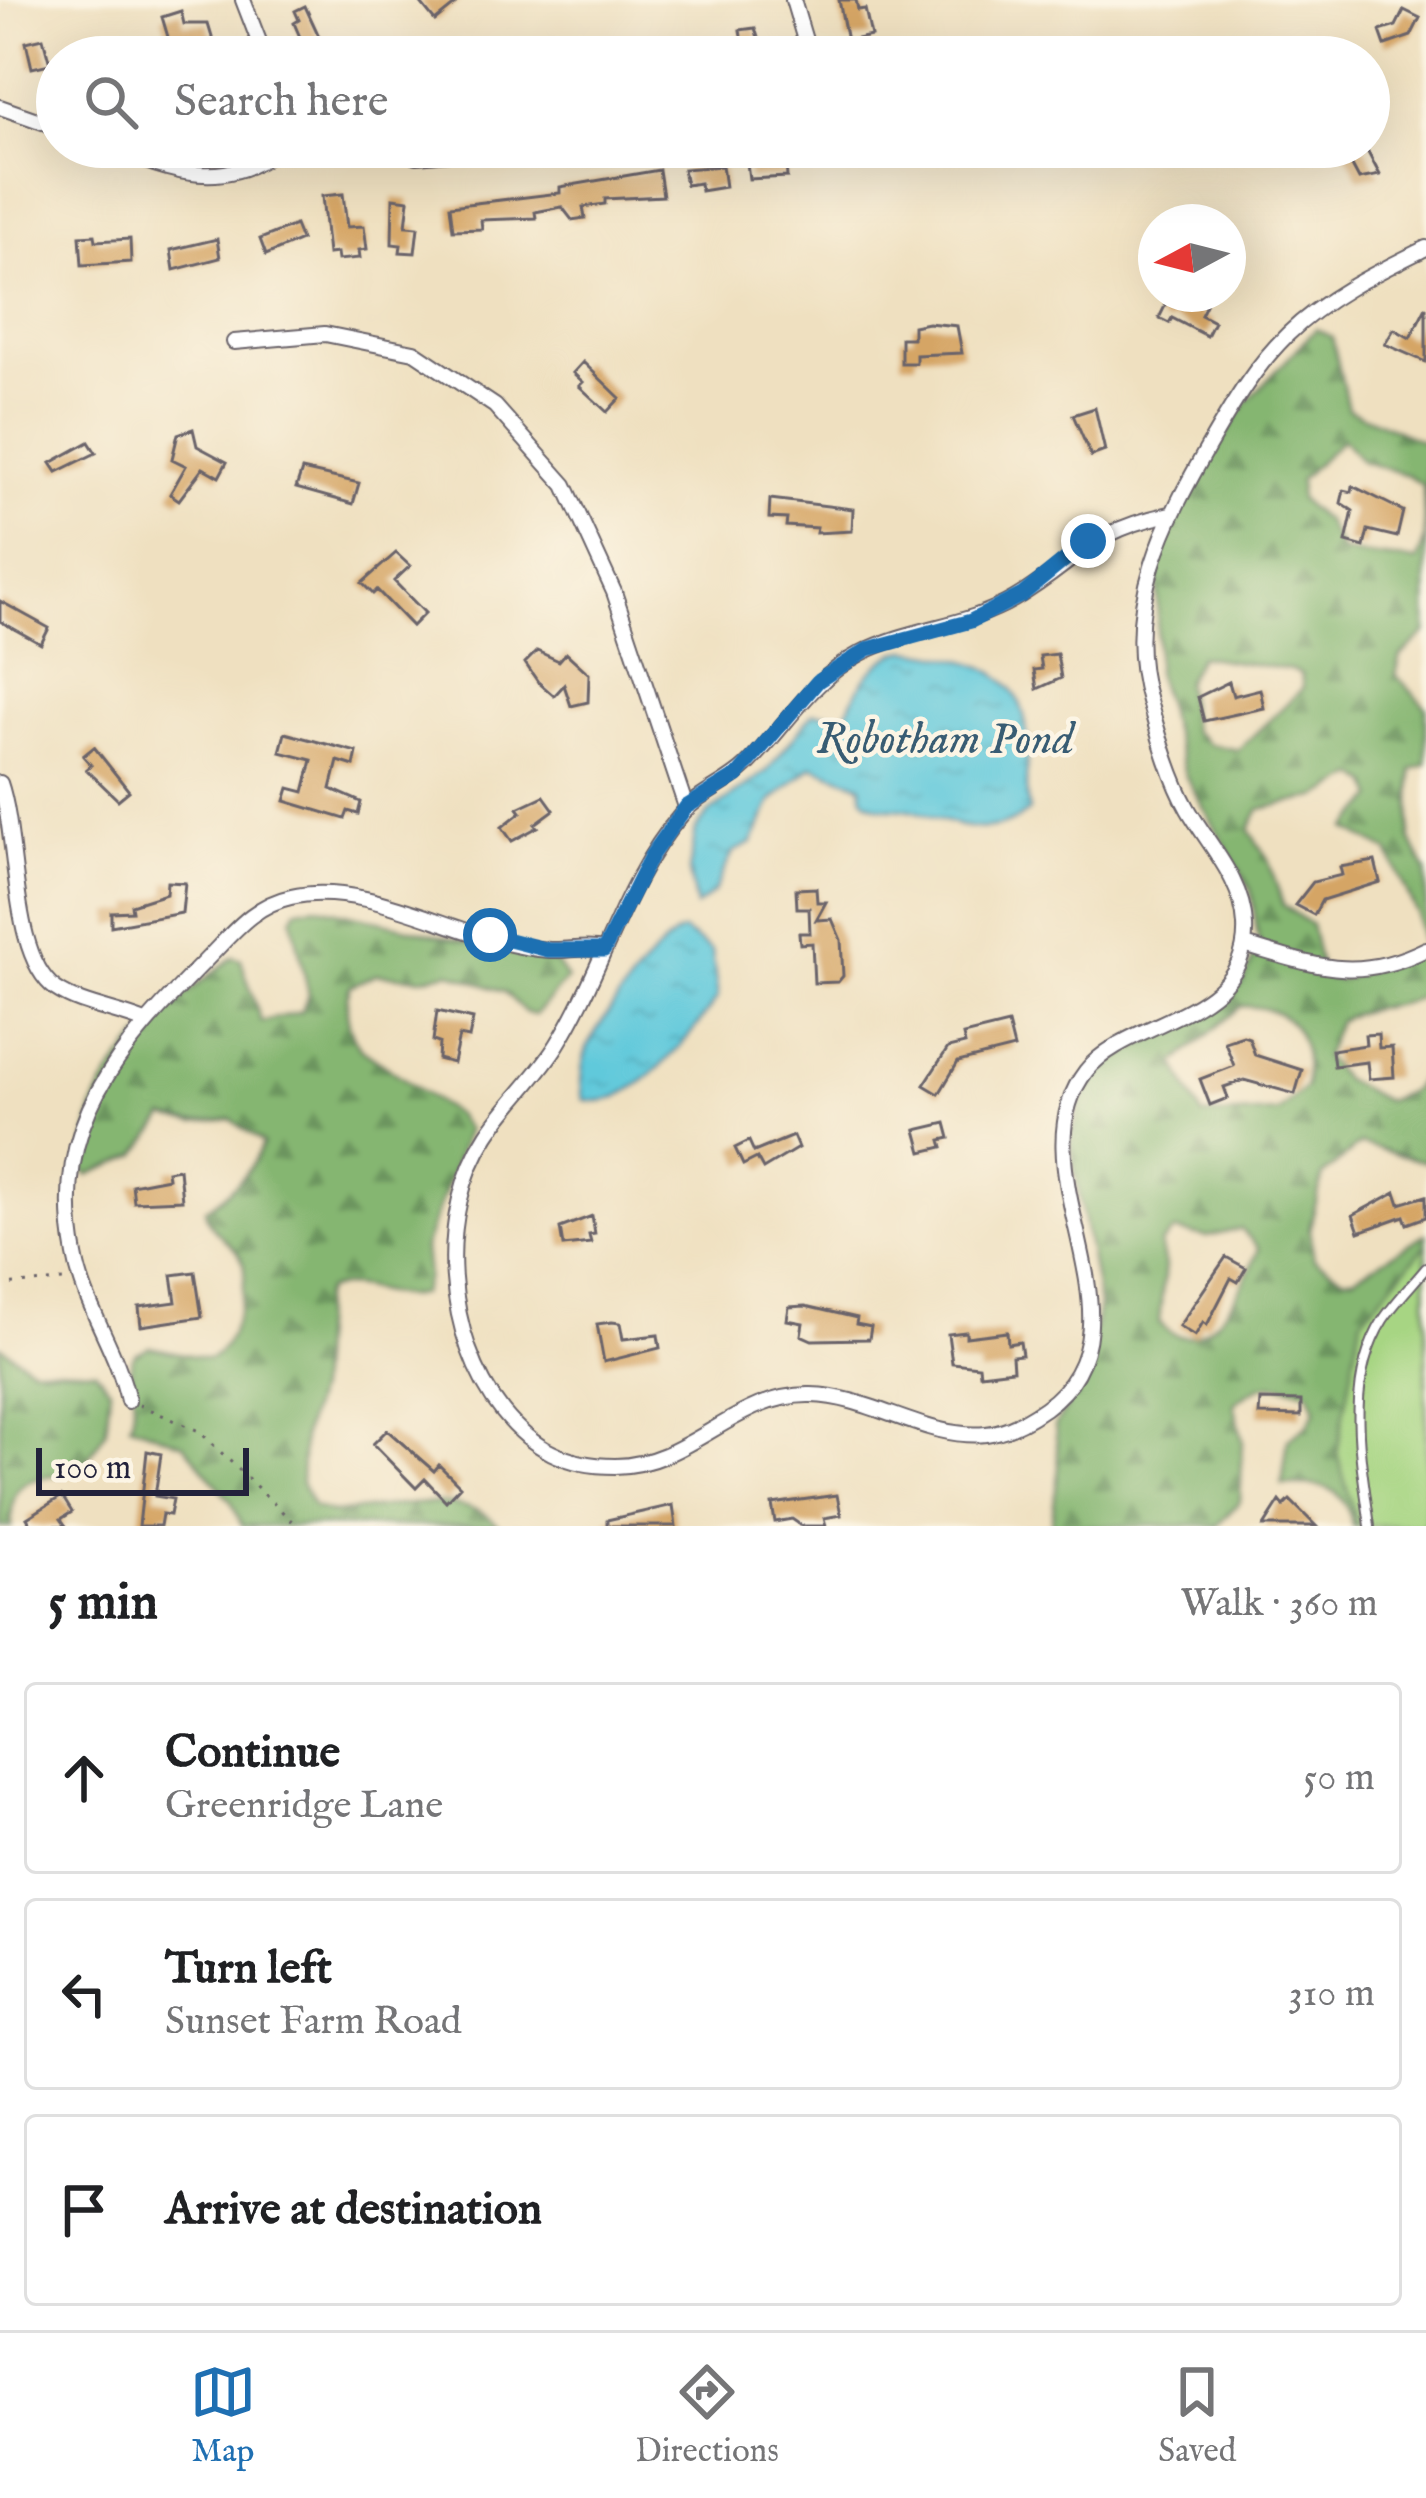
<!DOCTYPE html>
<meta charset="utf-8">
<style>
:root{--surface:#fff;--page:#f2f2f2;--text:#202124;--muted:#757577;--line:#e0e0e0;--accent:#1f6fb2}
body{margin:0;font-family:"IM FELL English",serif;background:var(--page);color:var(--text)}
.compass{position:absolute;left:1138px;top:204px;width:108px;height:108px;border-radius:50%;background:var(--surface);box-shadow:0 12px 48px #0002;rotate:263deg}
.scale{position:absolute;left:36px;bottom:30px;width:213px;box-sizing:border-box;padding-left:12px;border:6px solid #22223b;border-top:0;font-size:33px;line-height:42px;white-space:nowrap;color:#22223b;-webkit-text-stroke:9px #fcf5e5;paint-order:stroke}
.stop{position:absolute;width:36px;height:36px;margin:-27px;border:9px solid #1f6fb2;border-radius:50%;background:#fff}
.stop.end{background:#1f6fb2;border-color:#fff;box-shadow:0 3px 12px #0008}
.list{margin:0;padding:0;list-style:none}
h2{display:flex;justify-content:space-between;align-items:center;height:156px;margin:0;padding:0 48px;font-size:51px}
h2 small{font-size:39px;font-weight:400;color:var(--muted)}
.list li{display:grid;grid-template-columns:78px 1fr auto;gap:36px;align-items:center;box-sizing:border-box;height:192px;margin:0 24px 24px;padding:0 24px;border:3px solid var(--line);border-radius:12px}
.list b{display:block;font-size:45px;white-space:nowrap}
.list p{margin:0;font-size:39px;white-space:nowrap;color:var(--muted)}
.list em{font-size:39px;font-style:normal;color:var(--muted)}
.icon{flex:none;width:66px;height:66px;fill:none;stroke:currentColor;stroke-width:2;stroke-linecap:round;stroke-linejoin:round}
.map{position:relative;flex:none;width:1426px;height:1526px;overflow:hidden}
.search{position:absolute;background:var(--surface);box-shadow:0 12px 48px #0002;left:36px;right:36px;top:36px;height:132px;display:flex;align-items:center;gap:30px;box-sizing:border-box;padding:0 42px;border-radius:66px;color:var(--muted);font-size:45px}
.sheet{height:804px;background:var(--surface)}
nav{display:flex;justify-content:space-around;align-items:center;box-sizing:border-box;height:168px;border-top:3px solid var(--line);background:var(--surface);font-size:33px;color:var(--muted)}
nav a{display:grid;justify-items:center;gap:6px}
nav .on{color:var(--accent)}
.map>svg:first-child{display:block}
.forest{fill:url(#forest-firs);stroke:#546c56;stroke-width:3;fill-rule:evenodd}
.park{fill:#a7d583;stroke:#647c5f;stroke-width:3}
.water{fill:url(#water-ripples);stroke:#41768b;stroke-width:3}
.building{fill:#d5a565}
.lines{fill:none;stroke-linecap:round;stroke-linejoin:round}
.service-casing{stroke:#6a646a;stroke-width:12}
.minor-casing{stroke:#6a646a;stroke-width:18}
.path{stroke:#6a646a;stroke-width:3;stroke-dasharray:3 9;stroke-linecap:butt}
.service{stroke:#fff;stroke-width:8}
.minor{stroke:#fff;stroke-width:14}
.route{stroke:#1f6fb2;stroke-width:15}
.labels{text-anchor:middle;stroke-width:9;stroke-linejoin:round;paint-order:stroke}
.water-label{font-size:45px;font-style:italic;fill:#385c73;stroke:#fcf5e5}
</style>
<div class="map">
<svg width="1426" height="1526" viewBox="0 0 1426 1526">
<defs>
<pattern id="forest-firs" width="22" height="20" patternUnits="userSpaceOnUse" patternTransform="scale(3)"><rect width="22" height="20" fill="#85b671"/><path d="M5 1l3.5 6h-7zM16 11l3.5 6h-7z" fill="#6c945e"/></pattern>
<pattern id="water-ripples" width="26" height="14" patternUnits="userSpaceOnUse" patternTransform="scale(3)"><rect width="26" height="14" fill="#60c9db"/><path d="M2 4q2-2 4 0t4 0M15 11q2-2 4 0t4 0" fill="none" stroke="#53acbd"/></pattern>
</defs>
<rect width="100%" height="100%" fill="#fcf5e5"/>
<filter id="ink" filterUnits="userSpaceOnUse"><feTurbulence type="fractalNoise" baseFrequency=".00833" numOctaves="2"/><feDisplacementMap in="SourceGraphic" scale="24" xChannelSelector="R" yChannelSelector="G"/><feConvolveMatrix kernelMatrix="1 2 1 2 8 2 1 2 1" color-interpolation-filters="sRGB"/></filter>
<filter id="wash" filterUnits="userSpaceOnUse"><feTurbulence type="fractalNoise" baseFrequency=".004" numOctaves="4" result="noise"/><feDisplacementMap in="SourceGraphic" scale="48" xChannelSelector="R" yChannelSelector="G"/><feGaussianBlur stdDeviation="2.7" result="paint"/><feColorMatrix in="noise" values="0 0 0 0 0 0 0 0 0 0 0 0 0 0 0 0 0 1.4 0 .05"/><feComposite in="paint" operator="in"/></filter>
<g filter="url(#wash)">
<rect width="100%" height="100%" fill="#efe0c0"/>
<path class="forest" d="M1316,329L1332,337L1348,409L1426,443V633L1401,656L1396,675L1426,707V764L1412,770L1410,839L1426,871V994C1397,1010 1367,1004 1338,1021L1324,1057L1343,1079L1386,1101L1412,1090L1426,1070V1162L1360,1144L1323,1175L1309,1230L1314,1259L1344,1277H1354L1426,1234V1526H1352C1344,1481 1320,1485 1282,1485L1288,1439L1308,1425L1316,1409L1309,1392C1272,1382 1262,1380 1234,1404L1243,1441L1240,1501L1217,1526H1051L1059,1466L1055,1426L1086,1374L1099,1305L1070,1144L1080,1106L1094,1080L1114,1060L1229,999L1244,981L1259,945L1251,890L1186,777L1156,673L1159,544L1244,405ZM1343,439L1361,461L1408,475L1423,486L1425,539L1417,561L1342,552L1325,521L1299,499L1300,479ZM1199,656L1291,670L1301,674L1303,688L1238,750L1209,744L1192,731L1185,683ZM1358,776L1370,784L1375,798L1347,829L1388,851L1417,914L1422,949L1340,981L1322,975L1311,925L1283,905L1268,859L1249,830L1260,809L1318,797ZM1241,1006C1296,1007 1308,1036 1306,1087L1278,1112L1202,1116L1175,1063ZM1241,1229L1259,1248C1247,1283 1201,1372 1159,1322L1165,1266L1160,1244L1174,1231L1207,1237Z
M316,906L556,963L567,979L535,1015L526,1013L504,992L450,972L422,978L376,974L350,986C343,1006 348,1031 360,1048L456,1115L467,1130L424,1248L427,1277L421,1294C390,1304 356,1276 326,1290L322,1298L316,1390L303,1436L301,1483L313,1507L331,1513C379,1510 464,1486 499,1526H242L232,1503L184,1444L130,1424C142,1395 122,1373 135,1354L150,1347L208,1359C232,1354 251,1283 242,1261C234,1239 208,1234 205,1209C230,1193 252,1173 263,1143L231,1119L195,1123L165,1118L137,1155L88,1175L83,1169C86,1145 88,1118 98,1096C126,1040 185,994 233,957L241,960L261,1022L301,1012L309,995L292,918L297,909Z
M0,1346L31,1367L95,1370L110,1388L106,1431L80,1471C42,1482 8,1468 12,1526H0Z"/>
<path class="park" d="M1426,1245V1526H1357L1337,1453L1361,1319Z"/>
<path class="water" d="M908,650C965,659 1022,664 1027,734C1029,761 1023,784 1029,811C992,841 957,826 918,812C897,804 879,814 863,797L861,785L812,766L772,801L752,843L733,852L714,892L696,907L689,871L696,829L709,813L767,771L813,713L846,714C858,686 875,656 908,650Z
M683,931L712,951L718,997C694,1032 631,1115 583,1099C579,1081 582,1059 590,1042C602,1019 660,937 683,931Z"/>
<g id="blocks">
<path class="building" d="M418,0H461L435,21Z
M839,0H856L858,10L865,9L871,36L847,41Z
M305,6L323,45L333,57H297L313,50L309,41L303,44L294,23L299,20L295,11Z
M1404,10L1420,18L1411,36L1385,45L1380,31L1396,26Z
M181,11L184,24H208L214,44L174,57L162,17Z
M755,28L764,57H736L743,48L740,30Z
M43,38L50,64L32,68L26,42Z
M821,147H854L836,164L831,158L822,167L811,155Z
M1342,147H1365L1380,175L1359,179Z
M785,153L787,177L749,179L747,163Z
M722,166L725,187L701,191L700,183L686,185L683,169Z
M659,170L663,196L605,199V204L583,207L585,218L572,220L562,207L535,212L536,218L481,220L482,229L453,230L450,206L560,193V187Z
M343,194L347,227L364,226L367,249L359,250L360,258L338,260L337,253L328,254L322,196Z
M393,198L409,200L406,226L418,227L415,253L400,252L401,245L392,244Z
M295,225L301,240L266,255L260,239Z
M95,235L96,241L130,239L131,262L82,265L80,236Z
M217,239L220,258L174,270L171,250Z
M1171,294L1206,305L1201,315L1214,322L1207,336L1172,318L1169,323L1159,318Z
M1426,307V362L1385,344L1394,329L1410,338Z
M928,323L957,326L962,353L916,355V363H901V338H913V326Z
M583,362L620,398L607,412L579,386L583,382L573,373Z
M1095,408L1105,451L1091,456L1073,415Z
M193,429L197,446L227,462L219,477L203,468L179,500L170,494L186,466L172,459L178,434Z
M89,442L96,453L57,472L51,463Z
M302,470L359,483L353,504L296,488Z
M1353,486L1403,511L1397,537L1368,530L1364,547L1346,542L1353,511L1341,503L1344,490L1352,492Z
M770,499L853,509L852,531L816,533L817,528L786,526L787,519L769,518Z
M396,553L410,566L394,581L425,613L412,626L377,590L373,594L362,583Z
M0,601L49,628L41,644L0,621Z
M537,651L559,661L566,653L589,674L588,702L571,706L564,685L554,696L538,682L525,663Z
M1057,654L1061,678L1037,689L1034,670L1042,669L1040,656Z
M1229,682L1233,696L1260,689L1264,708L1204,721L1198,697Z
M285,733L357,752L354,766L338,761L331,789L361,802L358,814L348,811L345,819L285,801L289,788L304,792L312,760L280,752Z
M94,747L129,791L118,800L86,769L91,765L83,756Z
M544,796L554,810L535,824L538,827L512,841L502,827L521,812L518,808Z
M1375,861L1380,882L1322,900L1314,915L1295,905L1313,882L1342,875L1340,867Z
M167,882L185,883L182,913L111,926V912L132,911L131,905L166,894Z
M816,888L817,902H826L816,920L832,919L841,940L843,976L838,982L814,983L812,943L800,944L799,933H810L809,908H797L796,889Z
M437,1011L473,1019L469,1038L459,1036L453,1063L438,1059L439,1043L433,1041Z
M1008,1024L1014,1048L958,1062L939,1094L924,1085L948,1048L965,1044L963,1035Z
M1378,1034L1379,1048L1392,1047L1394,1077L1369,1079L1367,1062L1334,1066L1332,1050L1366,1045L1365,1035Z
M1243,1036L1249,1038L1255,1055L1302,1070L1295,1094L1244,1080L1224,1087L1228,1098L1210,1105L1200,1079L1234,1066L1225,1042Z
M946,1123L950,1138L941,1140L943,1147L922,1152L916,1130Z
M793,1136L798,1148L763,1169L757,1158L743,1165L735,1148L749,1141L754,1152Z
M179,1169L182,1200L134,1202L132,1185L168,1178L167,1171Z
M1396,1192L1400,1204L1426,1196V1217L1407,1224L1404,1216L1359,1232L1353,1215Z
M592,1216L595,1234L589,1235L591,1243L563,1246L560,1228Z
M1226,1257L1246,1268L1238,1282L1231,1278L1207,1325L1203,1322L1195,1336L1179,1326Z
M195,1272L202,1317L141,1326L139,1307L176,1302L172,1275Z
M805,1306L857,1318L856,1324L871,1327L869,1339L812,1340L801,1335L803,1323L787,1320L789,1307Z
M612,1322L620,1323L623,1339L658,1335L660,1348L604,1362L597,1324Z
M966,1332V1337L1007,1332L1008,1344L1020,1342L1022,1355L1012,1356L1013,1370L980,1374L979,1366L952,1363L948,1334Z
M1260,1400L1301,1401V1416L1259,1415Z
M387,1430L434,1471L439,1465L460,1486L446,1501L425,1479L416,1488L373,1444Z
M147,1451L161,1454L155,1496L173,1499L170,1515L162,1514L160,1526H139Z
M837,1495L841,1515L824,1518L826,1526H802L792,1519L775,1522L772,1504Z
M62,1496L72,1512L61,1519L66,1526H32L27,1518Z
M1290,1500L1316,1526H1264L1280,1501L1284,1506Z
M673,1505L676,1526H607V1520Z"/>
</g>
</g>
<g filter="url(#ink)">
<use href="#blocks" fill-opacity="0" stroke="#6a646a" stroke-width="3"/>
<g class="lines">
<defs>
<path id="service" d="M1370,1526C1361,1459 1344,1382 1383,1320C1395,1302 1412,1285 1426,1268"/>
<path id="minor" d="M243,0L265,57
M793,0L810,57
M0,107L57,127
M109,147C170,171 223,194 281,147
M371,147L417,156L515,147
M234,342L325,334L414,352L495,406L565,485L614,592L686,807
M1170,514C1086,532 1080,560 1014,599C966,627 909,628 861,653C810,680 786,727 746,766C726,785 698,794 681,815C624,881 603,971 557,1045C537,1077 508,1103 487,1135C435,1214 445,1339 503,1412C533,1449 566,1466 615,1466C689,1466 736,1393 811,1395C871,1396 927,1440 986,1434C1007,1432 1028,1420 1045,1408C1160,1325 1010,1170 1086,1071C1126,1018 1250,1019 1245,925C1243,880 1209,846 1188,809C1170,777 1159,736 1149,701C1121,605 1165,522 1212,440C1234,402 1256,365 1288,334C1327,296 1378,272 1426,248
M0,783C19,838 10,956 56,989C81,1006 117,1010 145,1022
M1244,945C1314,965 1356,984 1426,949
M128,1401C118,1350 84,1307 75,1255C50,1122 119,1048 205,961C232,934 253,905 291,897C371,878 469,946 550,950C569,951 584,946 604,950"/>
</defs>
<use href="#service" class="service-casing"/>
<use href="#minor" class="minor-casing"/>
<path class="path" d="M0,1285L64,1281
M139,1405L199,1431L297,1526"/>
<use href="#service" class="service"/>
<use href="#minor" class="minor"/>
</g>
</g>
<g class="lines" filter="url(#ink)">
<path class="route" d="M490,935L548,950H604L651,856L686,807L738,775L818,681L868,649L971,621L1022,595L1088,541"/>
</g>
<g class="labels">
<g class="water-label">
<text x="945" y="753">Robotham Pond</text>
</g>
</g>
</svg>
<svg class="compass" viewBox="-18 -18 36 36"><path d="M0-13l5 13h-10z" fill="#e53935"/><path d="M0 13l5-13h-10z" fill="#757577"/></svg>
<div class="scale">100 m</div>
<div class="stop" style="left:490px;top:935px"></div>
<div class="stop end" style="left:1088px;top:541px"></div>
<div class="search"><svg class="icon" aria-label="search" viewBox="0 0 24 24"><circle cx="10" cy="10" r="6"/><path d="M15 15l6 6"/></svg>Search here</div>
</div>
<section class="sheet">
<h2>5 min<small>Walk · 360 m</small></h2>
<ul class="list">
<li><svg class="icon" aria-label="ahead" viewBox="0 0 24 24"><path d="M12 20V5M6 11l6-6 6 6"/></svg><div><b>Continue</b><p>Greenridge Lane</p></div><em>50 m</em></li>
<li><svg class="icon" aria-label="left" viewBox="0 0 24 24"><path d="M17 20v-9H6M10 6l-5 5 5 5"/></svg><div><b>Turn left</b><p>Sunset Farm Road</p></div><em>310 m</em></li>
<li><svg class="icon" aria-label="arrive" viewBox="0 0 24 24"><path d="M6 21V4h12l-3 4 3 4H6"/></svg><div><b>Arrive at destination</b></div></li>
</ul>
</section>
<nav>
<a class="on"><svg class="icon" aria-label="map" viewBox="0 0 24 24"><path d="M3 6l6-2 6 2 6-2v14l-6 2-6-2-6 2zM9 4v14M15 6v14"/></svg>Map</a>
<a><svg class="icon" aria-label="directions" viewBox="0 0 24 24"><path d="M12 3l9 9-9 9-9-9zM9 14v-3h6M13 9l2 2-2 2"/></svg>Directions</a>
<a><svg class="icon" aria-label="saved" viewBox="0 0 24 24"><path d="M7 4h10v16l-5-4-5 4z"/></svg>Saved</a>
</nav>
